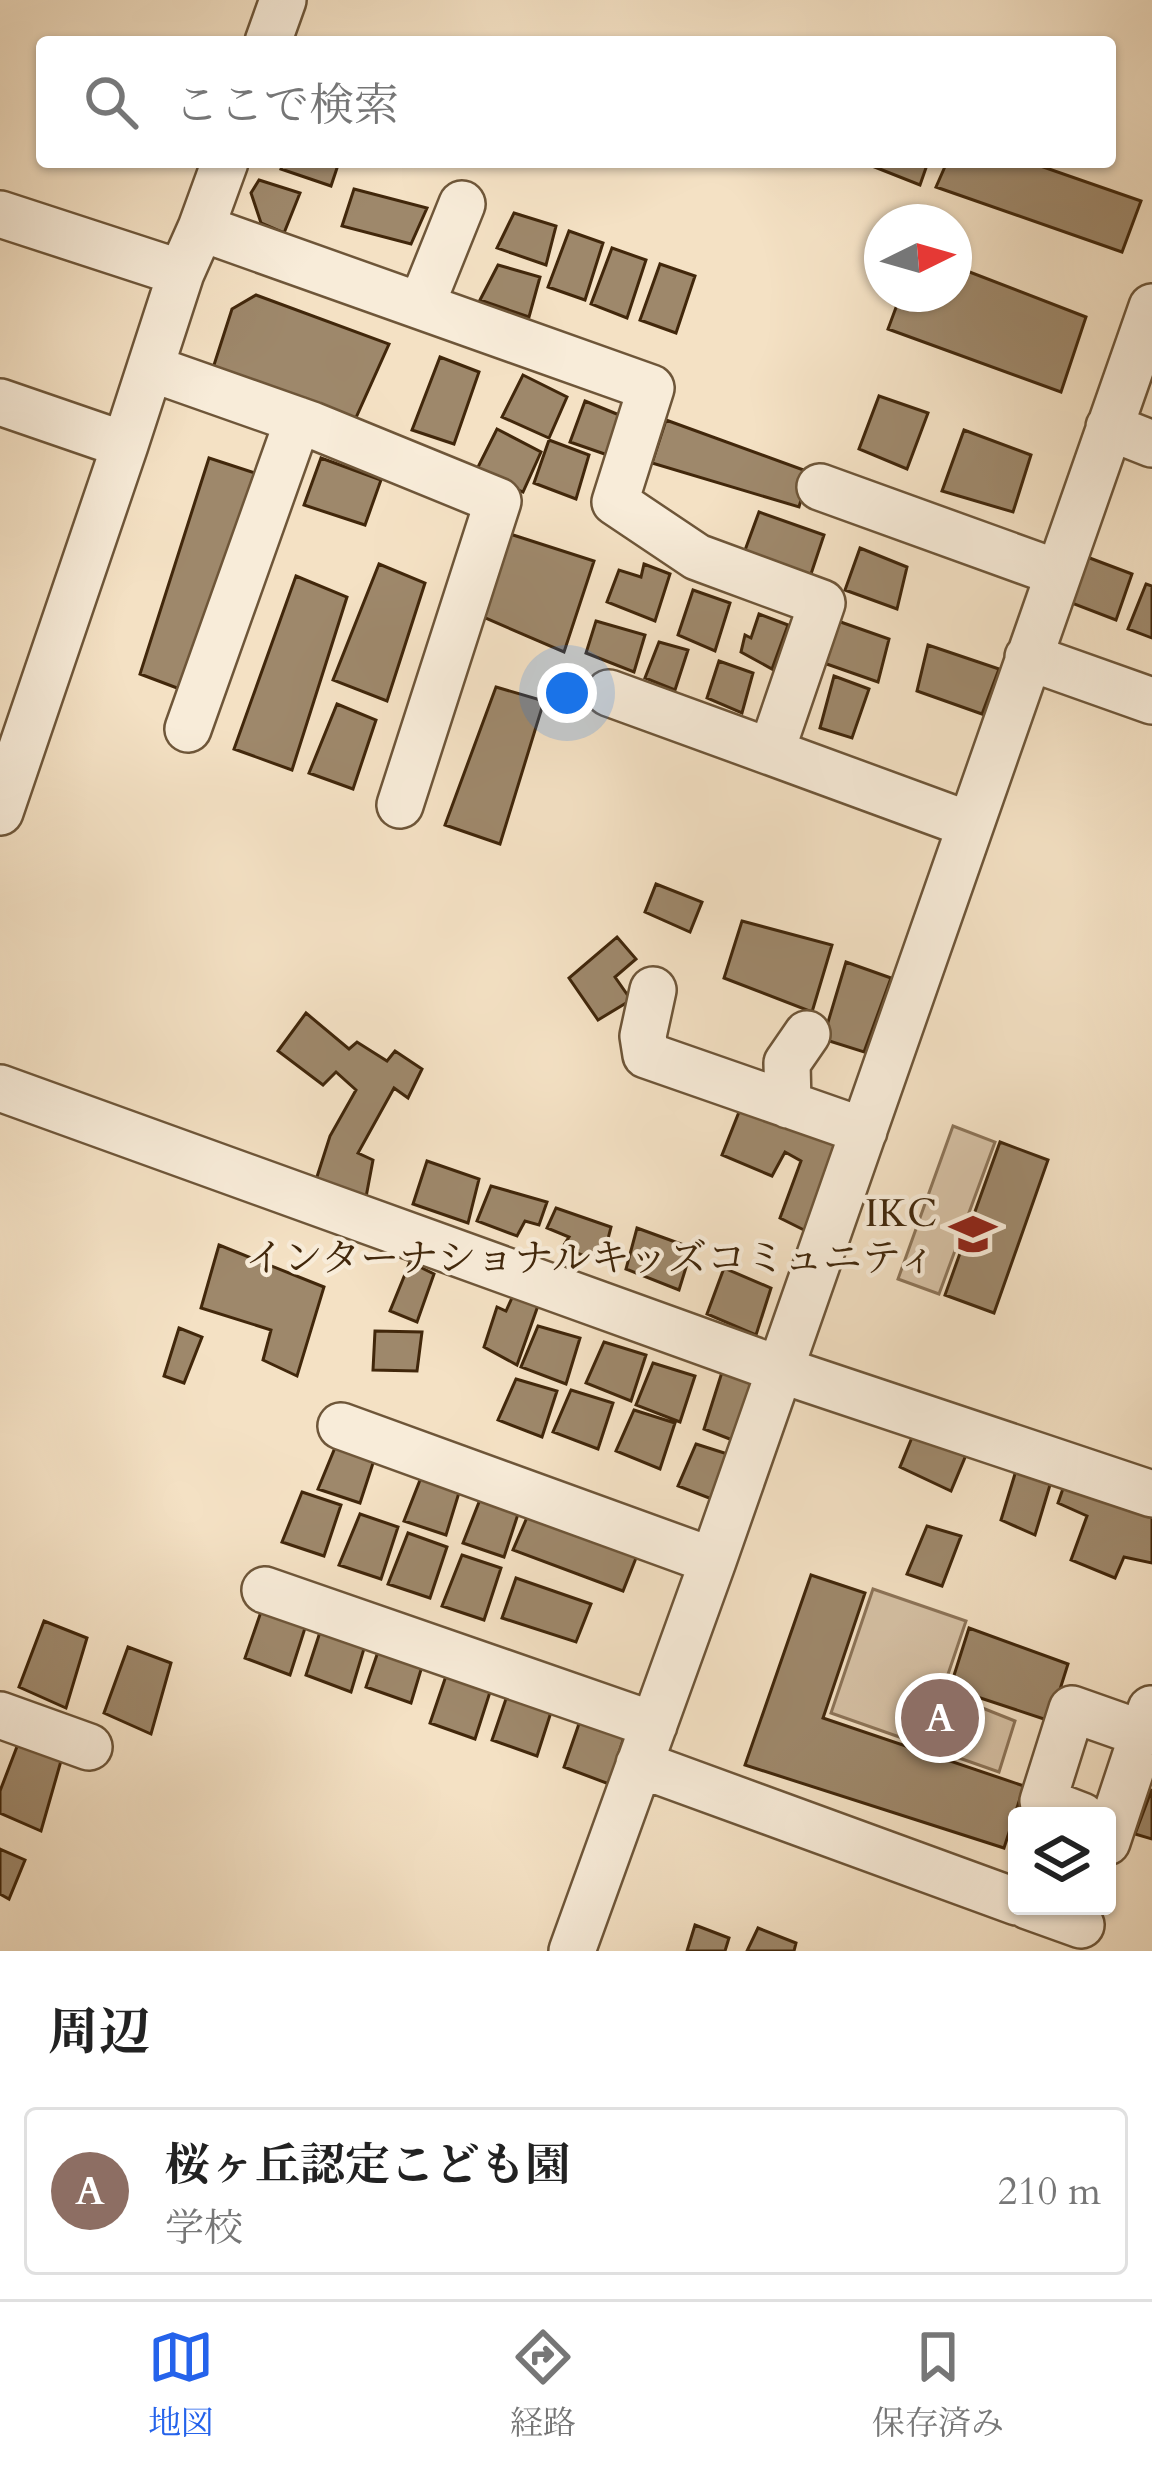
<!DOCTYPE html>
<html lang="ja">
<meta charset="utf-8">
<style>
:root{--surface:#fff;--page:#f2f2f2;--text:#222;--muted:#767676;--line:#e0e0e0;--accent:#2563eb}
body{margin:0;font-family:Cardo,"Noto Serif JP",serif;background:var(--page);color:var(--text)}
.controls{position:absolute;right:36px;bottom:36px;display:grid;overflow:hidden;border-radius:12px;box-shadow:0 3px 9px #0004}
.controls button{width:108px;height:108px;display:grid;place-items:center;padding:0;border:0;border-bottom:3px solid var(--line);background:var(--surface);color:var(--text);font:60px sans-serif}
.compass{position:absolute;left:864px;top:204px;width:108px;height:108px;border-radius:50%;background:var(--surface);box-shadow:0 3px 9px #0004;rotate:85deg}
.you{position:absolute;left:567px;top:693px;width:42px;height:42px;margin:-30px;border:9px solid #fff;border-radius:50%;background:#1a73e8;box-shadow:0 0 0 18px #1a73e833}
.badge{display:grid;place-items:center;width:78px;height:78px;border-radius:50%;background:var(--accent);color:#fff;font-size:39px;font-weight:700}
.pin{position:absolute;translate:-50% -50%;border:6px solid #fff;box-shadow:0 3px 12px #0006}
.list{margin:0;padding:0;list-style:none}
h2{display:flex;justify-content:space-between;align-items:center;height:156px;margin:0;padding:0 48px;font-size:51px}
h2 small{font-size:39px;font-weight:400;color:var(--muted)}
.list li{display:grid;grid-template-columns:78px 1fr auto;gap:36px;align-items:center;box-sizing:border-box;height:168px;margin:0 24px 24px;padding:0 24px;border:3px solid var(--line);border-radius:12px}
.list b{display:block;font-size:45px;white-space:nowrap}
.list p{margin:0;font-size:39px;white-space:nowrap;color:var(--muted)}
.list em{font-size:39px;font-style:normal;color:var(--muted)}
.icon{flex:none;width:66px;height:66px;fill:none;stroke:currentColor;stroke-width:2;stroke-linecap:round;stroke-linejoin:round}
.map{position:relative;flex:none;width:1152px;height:1951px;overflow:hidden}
.search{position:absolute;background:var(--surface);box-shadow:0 3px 9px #0004;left:36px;right:36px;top:36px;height:132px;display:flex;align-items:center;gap:30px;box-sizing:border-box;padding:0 42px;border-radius:12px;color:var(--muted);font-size:45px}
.sheet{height:348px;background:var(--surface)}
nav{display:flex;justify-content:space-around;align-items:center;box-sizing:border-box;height:168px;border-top:3px solid var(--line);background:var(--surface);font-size:33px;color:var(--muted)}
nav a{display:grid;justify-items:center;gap:6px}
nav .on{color:var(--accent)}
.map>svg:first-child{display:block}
.green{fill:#d6c1a5;stroke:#8c7458;stroke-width:3}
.building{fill:#9e886b;stroke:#41270b;stroke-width:3}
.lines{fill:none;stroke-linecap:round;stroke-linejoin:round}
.minor-casing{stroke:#6e5639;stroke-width:50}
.minor{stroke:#f8ecd9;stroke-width:45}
.labels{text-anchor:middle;stroke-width:9;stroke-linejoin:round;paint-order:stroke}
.poi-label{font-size:39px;fill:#41270b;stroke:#f8ecd9;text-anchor:end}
</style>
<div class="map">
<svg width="1152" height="1951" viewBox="0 0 1152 1951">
<rect width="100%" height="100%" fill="#f4e1c4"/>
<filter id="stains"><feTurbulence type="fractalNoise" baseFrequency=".00167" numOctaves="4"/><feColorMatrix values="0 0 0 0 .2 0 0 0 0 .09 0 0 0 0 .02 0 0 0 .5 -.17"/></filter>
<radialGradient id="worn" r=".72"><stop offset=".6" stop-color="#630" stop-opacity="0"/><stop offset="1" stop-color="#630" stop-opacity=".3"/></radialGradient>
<path class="green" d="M953,1126L995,1142L939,1294L898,1279Z
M873,1589L966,1621L942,1692L1015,1721L999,1772L831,1713Z"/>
<path class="building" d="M284,162H339L331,186L281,169Z
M862,162H928L920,185Z
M947,162H1029L1141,201L1122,252L936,187Z
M259,180L300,193L284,233L261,223L251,193Z
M354,189L427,208L411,244L342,226Z
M514,213L556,226L546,265L497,248Z
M569,231L603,243L585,300L548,287Z
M612,248L646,260L627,318L591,304Z
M660,264L695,276L676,333L640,320Z
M498,265L540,277L529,317L480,300Z
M954,266L1086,317L1061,392L888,329L901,294H954Z
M256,295L389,344L354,422L213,368L232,309Z
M440,357L479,372L454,444L412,430Z
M523,375L567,397L549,438L502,417Z
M879,396L928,413L907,469L859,449Z
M585,401L629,419L619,459L570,442Z
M666,420L809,472L799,507L652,463Z
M497,429L541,452L523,492L476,471Z
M964,430L1031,455L1013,512L942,491Z
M549,440L589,455L576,499L534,483Z
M209,458L261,475L185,691L140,674Z
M321,458L381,480L365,525L304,505Z
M759,512L824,535L809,580L744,553Z
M510,534L594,561L564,652L483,617Z
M860,548L907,567L897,609L845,590Z
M1087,557L1132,574L1116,620L1069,602Z
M379,564L425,583L387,701L333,680Z
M644,564L670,574L655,621L607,602L619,570L641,577Z
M296,576L347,597L292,770L234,749Z
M1146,584L1152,586V638L1128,629Z
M693,590L730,603L715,651L678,635Z
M759,614L788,625L772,669L741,652L745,635L751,638Z
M835,620L889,639L878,682L821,662Z
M596,621L645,635L634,672L586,653Z
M659,642L688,650L675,690L645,678Z
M928,645L999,669L982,714L917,691Z
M719,661L753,673L742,713L707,698Z
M834,676L869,689L852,738L820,728Z
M496,687L544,701L500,844L445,825Z
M337,704L376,720L353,789L309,773Z
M656,884L702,902L690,932L645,912Z
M742,921L832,945L812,1012L724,978Z
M617,937L636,959L615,977L631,1000L598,1020L569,978Z
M846,962L891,978L864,1052L823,1039Z
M306,1013L349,1049L357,1042L387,1061L395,1051L422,1069L408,1098L394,1088L358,1153L373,1160L366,1197L315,1183L330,1136L356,1090L336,1072L323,1085L278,1051Z
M741,1107L847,1145L816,1236L780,1218L801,1161L785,1152L772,1176L722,1155Z
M1000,1142L1048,1160L994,1313L945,1295Z
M427,1161L479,1179L468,1223L413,1204Z
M491,1186L547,1202L539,1225L525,1221L517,1236L477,1221Z
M556,1208L611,1227L602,1262L562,1248L569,1237L547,1228Z
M637,1228L692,1248L679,1290L626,1269Z
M219,1245L324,1287L297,1376L263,1360L271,1330L201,1308Z
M410,1262L434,1274L417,1322L390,1311Z
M724,1268L771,1288L756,1335L707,1314Z
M516,1289L540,1300L517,1365L484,1347L497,1307L506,1311Z
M538,1326L580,1338L566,1384L521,1367Z
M179,1328L202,1337L184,1383L164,1376Z
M375,1331L422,1332L417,1371L373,1370Z
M604,1342L646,1355L631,1401L586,1383Z
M653,1363L695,1376L680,1422L636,1405Z
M723,1369L759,1382L740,1443L704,1429Z
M516,1379L557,1391L542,1437L498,1420Z
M571,1390L613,1403L598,1449L553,1432Z
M634,1410L675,1423L660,1469L616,1451Z
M913,1435L966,1455L951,1491L900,1467Z
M339,1438L377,1451L360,1503L318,1489Z
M696,1444L737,1457L722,1503L678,1486Z
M1018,1464L1053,1475L1035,1535L1001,1520Z
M424,1470L462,1483L446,1535L404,1521Z
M1066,1480L1152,1508V1563L1124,1557L1115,1578L1071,1560L1087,1516L1058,1503Z
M302,1492L341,1505L324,1556L282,1542Z
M483,1492L521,1505L504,1557L463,1543Z
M360,1514L398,1527L381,1579L339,1565Z
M528,1515L638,1553L623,1591L513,1550Z
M927,1526L961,1536L942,1586L907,1574Z
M408,1533L447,1547L430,1598L388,1584Z
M462,1555L501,1568L484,1620L442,1606Z
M811,1575L865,1593L823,1718L1024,1786L1004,1848L745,1765Z
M516,1578L591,1604L576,1642L502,1618Z
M262,1609L306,1625L290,1675L245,1658Z
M44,1621L87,1638L66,1708L19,1687Z
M322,1626L366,1642L351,1692L306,1675Z
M969,1628L1068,1664L1050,1721L950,1688Z
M383,1637L426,1653L411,1703L366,1687Z
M128,1647L171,1663L151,1734L104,1713Z
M447,1673L491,1689L475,1739L430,1723Z
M509,1690L553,1706L537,1756L492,1740Z
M581,1718L625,1734L609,1784L564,1767Z
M18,1744L61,1761L41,1831L0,1813V1791Z
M1152,1789V1839L1135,1834Z
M0,1849L25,1860L9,1899L0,1894Z
M695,1925L729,1938L725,1951H687Z
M758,1928L796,1943L794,1951H747Z"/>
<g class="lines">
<defs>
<path id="minor" d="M268,42L283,0
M0,214L181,273
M201,228L651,388L615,502L697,557L822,603L771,752L970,825
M421,306L462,204
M150,368L312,425L498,501L400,805
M0,402L125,445
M1109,427L1152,444
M820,487L1058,573
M1028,657L1152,701
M609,693L771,752
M188,729L298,420
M0,812L125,445L181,273L201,228L225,162
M653,990L643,1036L646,1055L864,1131
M0,1088L778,1369L1152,1494
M788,1105L787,1063L807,1034
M341,1426L713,1561
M265,1590L654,1725
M0,1715L89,1747
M639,1764L1017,1902
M1082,1816L1043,1801L1072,1709L1143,1734
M1107,1842L1151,1709
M1028,1906L1081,1925
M572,1951L713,1561L1152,307"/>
</defs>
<use href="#minor" class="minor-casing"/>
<use href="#minor" class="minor"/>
</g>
<defs>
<symbol id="school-bare" viewBox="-9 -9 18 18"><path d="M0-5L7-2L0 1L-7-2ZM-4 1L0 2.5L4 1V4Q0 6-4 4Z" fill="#8f2418" stroke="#f8ecd9" stroke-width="2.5" paint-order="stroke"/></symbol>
</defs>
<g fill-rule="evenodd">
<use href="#school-bare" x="940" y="1201" width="66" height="66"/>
</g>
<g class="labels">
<g class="poi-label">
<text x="937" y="1226">IKC<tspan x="937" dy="45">インターナショナルキッズコミュニティ</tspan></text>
</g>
</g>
<rect width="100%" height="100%" filter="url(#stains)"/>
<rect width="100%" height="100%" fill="url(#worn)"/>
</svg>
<div class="controls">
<button><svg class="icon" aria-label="layers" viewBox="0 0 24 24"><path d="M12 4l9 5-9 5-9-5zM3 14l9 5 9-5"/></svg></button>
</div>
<svg class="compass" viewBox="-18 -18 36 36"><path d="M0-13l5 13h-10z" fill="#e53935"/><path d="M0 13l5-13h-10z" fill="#767676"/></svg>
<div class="you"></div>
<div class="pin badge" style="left:940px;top:1718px;background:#8d6e63">A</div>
<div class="search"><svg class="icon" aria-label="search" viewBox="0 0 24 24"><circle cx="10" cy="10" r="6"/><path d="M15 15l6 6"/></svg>ここで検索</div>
</div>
<section class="sheet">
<h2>周辺<small></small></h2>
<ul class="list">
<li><span class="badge" style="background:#8d6e63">A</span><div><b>桜ヶ丘認定こども園</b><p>学校</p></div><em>210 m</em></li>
</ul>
</section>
<nav>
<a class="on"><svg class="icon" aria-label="map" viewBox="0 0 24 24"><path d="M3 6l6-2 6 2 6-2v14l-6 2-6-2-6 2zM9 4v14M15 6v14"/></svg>地図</a>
<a><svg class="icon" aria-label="directions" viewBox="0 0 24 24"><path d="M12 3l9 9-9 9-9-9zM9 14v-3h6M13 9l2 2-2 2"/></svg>経路</a>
<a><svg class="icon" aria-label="saved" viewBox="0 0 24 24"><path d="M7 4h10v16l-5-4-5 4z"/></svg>保存済み</a>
</nav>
